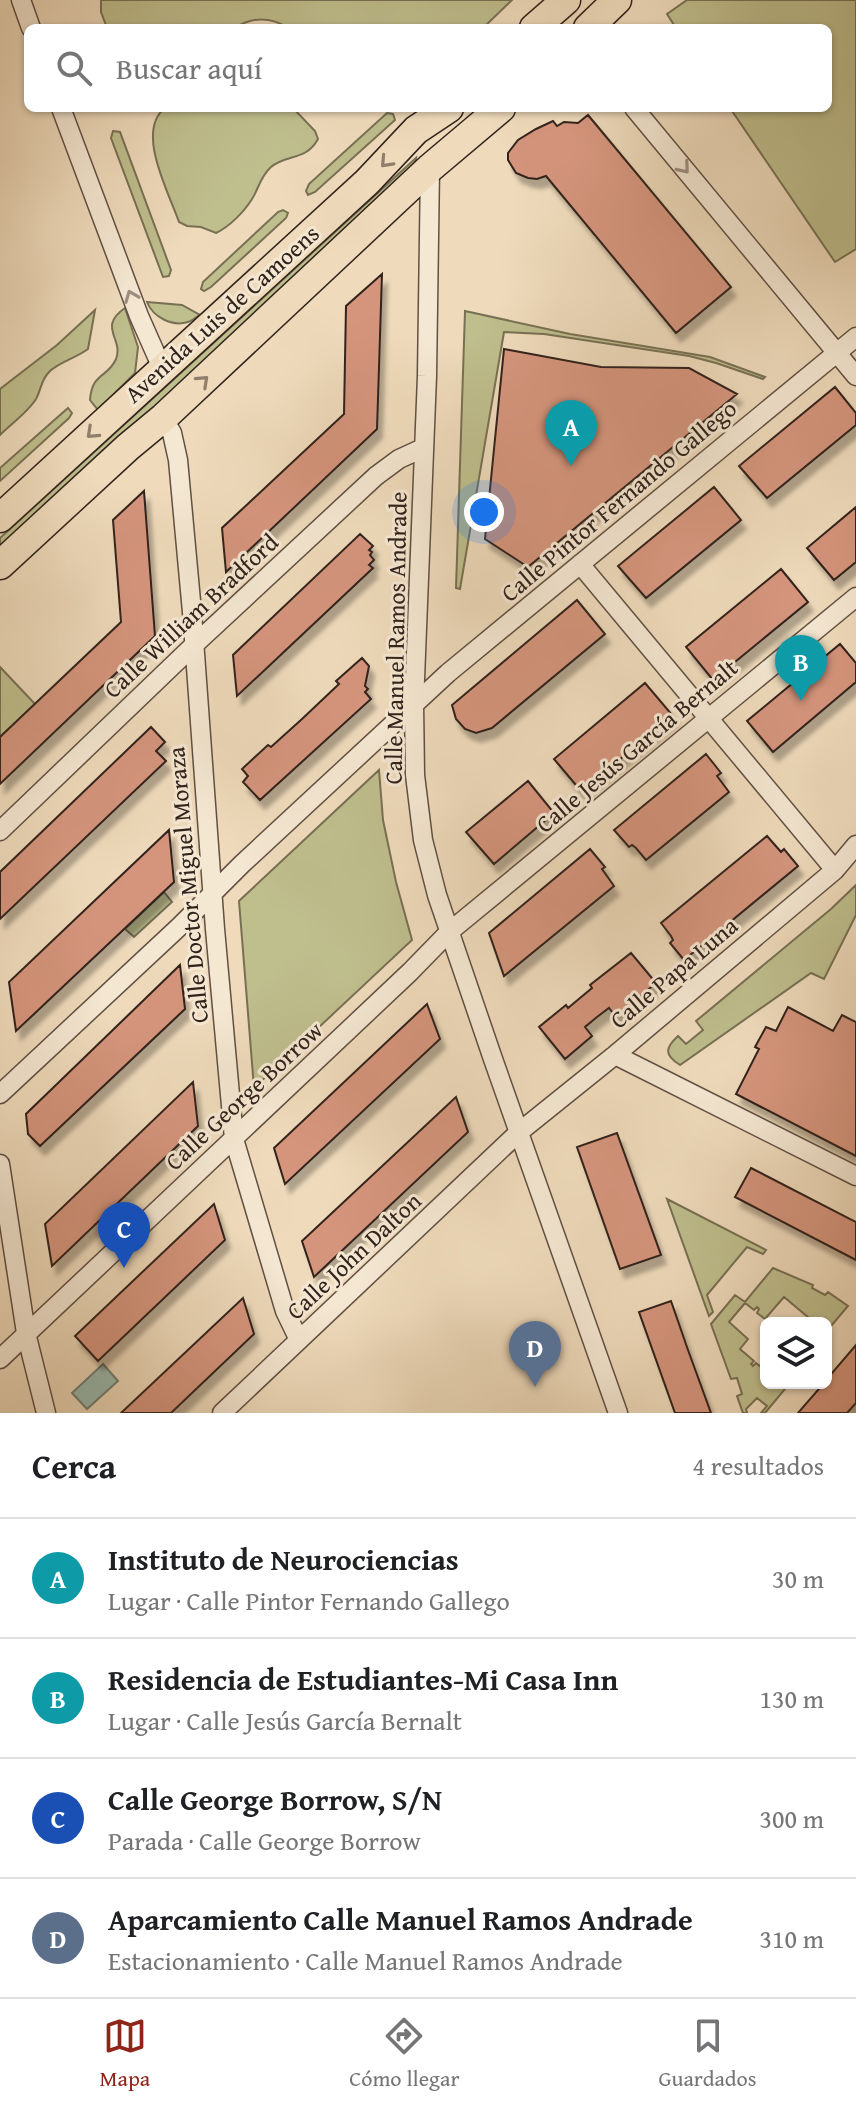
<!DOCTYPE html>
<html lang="es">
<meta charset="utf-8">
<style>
:root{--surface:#fff;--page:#f2f2f2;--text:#202124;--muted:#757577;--line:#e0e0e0;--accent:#8f2418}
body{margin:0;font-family:"Gentium Book Plus",serif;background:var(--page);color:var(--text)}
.controls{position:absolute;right:24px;bottom:24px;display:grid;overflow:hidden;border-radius:12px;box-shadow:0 2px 6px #0004}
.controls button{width:72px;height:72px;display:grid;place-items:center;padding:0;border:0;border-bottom:2px solid var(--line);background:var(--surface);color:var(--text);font:40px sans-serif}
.you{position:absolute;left:484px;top:512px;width:28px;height:28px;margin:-20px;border:6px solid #fff;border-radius:50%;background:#1a73e8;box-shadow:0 0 0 12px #1a73e833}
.badge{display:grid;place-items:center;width:52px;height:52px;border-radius:50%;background:var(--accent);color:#fff;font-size:26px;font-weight:700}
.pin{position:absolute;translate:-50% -66px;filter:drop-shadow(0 2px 4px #0008)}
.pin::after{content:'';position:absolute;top:42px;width:28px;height:24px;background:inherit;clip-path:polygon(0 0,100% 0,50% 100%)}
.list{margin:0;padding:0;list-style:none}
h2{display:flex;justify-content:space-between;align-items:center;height:104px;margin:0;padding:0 32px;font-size:34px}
h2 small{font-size:26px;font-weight:400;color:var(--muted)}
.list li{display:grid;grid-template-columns:52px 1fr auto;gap:24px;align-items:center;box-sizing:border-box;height:120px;padding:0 32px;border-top:2px solid var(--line)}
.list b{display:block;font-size:30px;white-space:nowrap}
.list p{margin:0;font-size:26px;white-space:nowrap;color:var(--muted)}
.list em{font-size:26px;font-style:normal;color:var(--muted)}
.icon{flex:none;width:44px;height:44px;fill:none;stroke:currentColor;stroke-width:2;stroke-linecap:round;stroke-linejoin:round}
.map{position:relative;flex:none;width:856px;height:1413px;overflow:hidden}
.search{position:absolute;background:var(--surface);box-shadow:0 2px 6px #0004;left:24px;right:24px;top:24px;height:88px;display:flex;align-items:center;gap:20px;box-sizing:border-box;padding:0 28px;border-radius:12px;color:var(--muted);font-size:30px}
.sheet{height:584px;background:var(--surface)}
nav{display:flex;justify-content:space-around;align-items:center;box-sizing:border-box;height:112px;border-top:2px solid var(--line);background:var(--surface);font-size:22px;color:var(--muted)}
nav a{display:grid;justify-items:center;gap:4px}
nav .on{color:var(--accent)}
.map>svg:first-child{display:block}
.green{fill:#bfbe8d;stroke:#787054;stroke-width:2}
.water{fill:#9abbb1;stroke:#707e75;stroke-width:2}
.building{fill:#d5957d;stroke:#31221b;stroke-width:2;filter:url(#shadow)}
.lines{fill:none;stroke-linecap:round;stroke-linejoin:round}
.minor-casing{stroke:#605043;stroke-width:21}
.primary-casing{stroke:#31221b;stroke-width:31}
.minor{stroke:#f5e8d3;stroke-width:18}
.primary{stroke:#efdbbc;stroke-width:28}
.oneway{stroke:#907e6c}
.oneway2{stroke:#9d8f80}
.labels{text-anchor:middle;stroke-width:6;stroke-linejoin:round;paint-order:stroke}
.street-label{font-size:24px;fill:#31221b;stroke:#f5e8d3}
</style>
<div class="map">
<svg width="856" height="1413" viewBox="0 0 856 1413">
<defs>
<filter id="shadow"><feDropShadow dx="5" dy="9" stdDeviation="2" flood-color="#0004"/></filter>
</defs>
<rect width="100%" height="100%" fill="#efdbbc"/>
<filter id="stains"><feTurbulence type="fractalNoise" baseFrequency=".0025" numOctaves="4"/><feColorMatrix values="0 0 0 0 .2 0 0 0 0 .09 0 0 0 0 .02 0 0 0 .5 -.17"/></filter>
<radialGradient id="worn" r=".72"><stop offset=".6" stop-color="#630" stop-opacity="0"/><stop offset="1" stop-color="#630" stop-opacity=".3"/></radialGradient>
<path class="green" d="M101,0H512L483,28H289C271,17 253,16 235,28H107L101,12Z
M687,0H856V249L835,262L730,108H828V28H676L667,14Z
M165,108H293L315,131L318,139C306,161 287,154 271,167C260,177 259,188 252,199C244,212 229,227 216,233L201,227L187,226L179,222C169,193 135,131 165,108Z
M387,113L393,114L395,120L315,192L308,195L306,191L309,184Z
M113,131L120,132L171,270L169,276L163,277L111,138Z
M416,158L414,170L0,550V538Z
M283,210L288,213L286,218L211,287L204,291L201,289L203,282L278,212Z
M147,302L182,305L200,315C196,317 192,321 188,322C172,327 153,317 147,302Z
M125,308L138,347L135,373L98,410L90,400C92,372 108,378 116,359C124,339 97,327 125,308Z
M95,310L88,349C76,358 61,361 50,371C40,381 42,388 36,399C28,412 11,424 0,435V389L57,345Z
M465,311L570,334L710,357L765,377L763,379L716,363L689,356L544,334L504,332L460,589L456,588Z
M68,408L72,413L69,418L0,481V468Z
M0,667L35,704L0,737Z
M379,770L383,820L396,882L412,940L254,1088L239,901Z
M856,885V915L824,979L811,973L680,1065C664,1055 665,1048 678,1036L686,1044L703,1030L696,1021L831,909Z
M164,892L172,902L134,937L125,929Z
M667,1199L766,1250L763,1254L747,1247L707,1295L713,1312L709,1316Z
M773,1268L813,1285L812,1288L825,1295L828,1292L848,1306L826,1332V1323H815L784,1297L765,1319L757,1313L759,1309L757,1307L754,1310L745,1303L729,1322L748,1339L740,1349L754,1361L751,1364L753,1366L756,1363L766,1371V1383H790L765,1413H761L767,1406L757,1398L746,1409L747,1413H743L737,1396L742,1394L737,1378L731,1379L711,1324L735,1295L745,1302Z"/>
<path class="water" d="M103,1364L118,1381L87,1409L72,1393Z"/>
<path class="building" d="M588,115L731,287L676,333L546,176L537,179L528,178L516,173L508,160V153L518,140L536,129L553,121L557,126L564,122L578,123Z
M382,274L377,429L226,572L222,528L344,414L346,306Z
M504,349L601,367L689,368L737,394L528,567L485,539Z
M835,387L856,413V425L767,498L739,466Z
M714,487L741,520L646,598L618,566Z
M144,491L155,636L0,784V737L121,622L113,520Z
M856,507V562L834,580L807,548Z
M360,534L373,546L369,550L372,552L370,555L374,560L369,565L373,568L237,696L233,655Z
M781,569L808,602L713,680L686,647Z
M577,600L605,634L492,728L476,733L465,729L456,719L452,705Z
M840,644L856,663V682L773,752L747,721Z
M362,658L369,666L365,686L368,689L365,692L371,699L260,800L243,782L248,776L242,769L268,745L271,747L302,719L339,684L336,681Z
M645,683L673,716L581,791L554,759Z
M151,727L165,742L156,751L166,761L0,919V872Z
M706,754L721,773L717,776L729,792L646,860L636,848L632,845L629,847L614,830Z
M528,781L554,813L494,864L466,832Z
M169,830L174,882L16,1031L9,982Z
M767,836L781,852L784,849L798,866L684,960L670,943L673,940L671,936L661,923Z
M590,849L605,867L602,869L614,886L504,976L489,933Z
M631,953L656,983L616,1017L609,1008L597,1017L585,1027L592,1036L565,1059L539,1027L566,1005L568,1008L592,988L590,985Z
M180,965L185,1009L40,1146L28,1134L26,1114Z
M427,1004L440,1039L285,1184L274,1148Z
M788,1007L833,1031L842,1015L856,1022V1156L736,1094L759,1049L755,1047L766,1027L776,1031Z
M193,1082L198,1126L52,1266L45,1224Z
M456,1097L468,1132L314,1277L302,1241Z
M617,1133L661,1255L620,1269L577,1147Z
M751,1168L856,1222V1260L735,1197Z
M214,1204L225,1240L98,1361L75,1336Z
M243,1298L254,1334L171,1413H121Z
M671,1301L688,1350L711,1413H675L639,1312Z
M856,1345V1403L847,1413H798L824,1383H826V1380Z"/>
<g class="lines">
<defs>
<path id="minor" d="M21,0L31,28
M61,108L139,316L162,368
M634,108L856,376
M430,168L427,376L414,704L415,775L423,840L437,895L493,1059L618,1413
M163,418L172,433L178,460L192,612L215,929L234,1139L285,1311L299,1340
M580,564L835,870
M0,831L194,645L376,476L399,459L423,448
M615,1055L856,1176
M0,1094L179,927L242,864L448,673L856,337
M0,1164L26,1333L46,1413
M0,1359L410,972L449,932L856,597
M222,1413L518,1133L615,1055L835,870L856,845"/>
<path id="primary" d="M534,28L566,0
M588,28L617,0
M0,518L367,182L416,130L449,108
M0,565L128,447L163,418L430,168L501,108"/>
</defs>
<use href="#minor" class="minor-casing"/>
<use href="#primary" class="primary-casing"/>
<use href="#minor" class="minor"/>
<use href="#primary" class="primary"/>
</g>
<defs><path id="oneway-chevron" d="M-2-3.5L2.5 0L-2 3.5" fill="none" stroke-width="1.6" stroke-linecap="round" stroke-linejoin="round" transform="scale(2)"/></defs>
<g class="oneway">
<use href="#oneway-chevron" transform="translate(386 162) rotate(133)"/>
<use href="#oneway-chevron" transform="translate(203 381) rotate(-43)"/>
<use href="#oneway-chevron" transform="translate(92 433) rotate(137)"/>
</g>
<g class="oneway2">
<use href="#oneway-chevron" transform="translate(684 168) rotate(50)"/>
<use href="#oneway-chevron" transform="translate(131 296) rotate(-111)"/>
</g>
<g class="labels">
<g class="street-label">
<text transform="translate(222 314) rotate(-42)" y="8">Avenida Luis de Camoens</text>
<text transform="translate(619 501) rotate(-40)" y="8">Calle Pintor Fernando Gallego</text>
<text transform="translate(191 616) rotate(-43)" y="8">Calle William Bradford</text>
<text transform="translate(396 638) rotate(-89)" y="8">Calle Manuel Ramos Andrade</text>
<text transform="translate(637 746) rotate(-40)" y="8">Calle Jesús García Bernalt</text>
<text transform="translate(188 885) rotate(-95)" y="8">Calle Doctor Miguel Moraza</text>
<text transform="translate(674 973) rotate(-40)" y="8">Calle Papa Luna</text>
<text transform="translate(244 1096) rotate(-43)" y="8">Calle George Borrow</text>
<text transform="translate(354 1256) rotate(-43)" y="8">Calle John Dalton</text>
</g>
</g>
<rect width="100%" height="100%" filter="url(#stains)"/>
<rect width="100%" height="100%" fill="url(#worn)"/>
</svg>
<div class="controls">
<button><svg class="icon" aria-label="layers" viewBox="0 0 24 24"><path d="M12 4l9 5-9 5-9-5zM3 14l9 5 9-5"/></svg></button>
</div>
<div class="you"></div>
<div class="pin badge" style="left:571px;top:466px;background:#0f9aa8">A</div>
<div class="pin badge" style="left:801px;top:701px;background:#0f9aa8">B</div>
<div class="pin badge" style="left:124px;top:1268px;background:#1a4fb4">C</div>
<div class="pin badge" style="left:535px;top:1387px;background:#5c6f8a">D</div>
<div class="search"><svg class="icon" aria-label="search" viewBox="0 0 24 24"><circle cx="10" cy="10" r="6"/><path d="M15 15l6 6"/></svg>Buscar aquí</div>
</div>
<section class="sheet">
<h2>Cerca<small>4 resultados</small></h2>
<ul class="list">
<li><span class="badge" style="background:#0f9aa8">A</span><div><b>Instituto de Neurociencias</b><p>Lugar · Calle Pintor Fernando Gallego</p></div><em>30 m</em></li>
<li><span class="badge" style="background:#0f9aa8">B</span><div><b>Residencia de Estudiantes-Mi Casa Inn</b><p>Lugar · Calle Jesús García Bernalt</p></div><em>130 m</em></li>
<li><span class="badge" style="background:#1a4fb4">C</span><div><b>Calle George Borrow, S/N</b><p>Parada · Calle George Borrow</p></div><em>300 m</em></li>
<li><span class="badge" style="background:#5c6f8a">D</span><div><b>Aparcamiento Calle Manuel Ramos Andrade</b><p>Estacionamiento · Calle Manuel Ramos Andrade</p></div><em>310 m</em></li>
</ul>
</section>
<nav>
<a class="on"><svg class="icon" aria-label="map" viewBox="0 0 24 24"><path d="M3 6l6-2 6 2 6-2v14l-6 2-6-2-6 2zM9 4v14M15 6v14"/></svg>Mapa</a>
<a><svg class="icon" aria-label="directions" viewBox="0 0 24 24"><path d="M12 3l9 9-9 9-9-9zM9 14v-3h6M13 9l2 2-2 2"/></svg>Cómo llegar</a>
<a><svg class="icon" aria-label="saved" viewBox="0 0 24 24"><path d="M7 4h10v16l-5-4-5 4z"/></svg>Guardados</a>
</nav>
